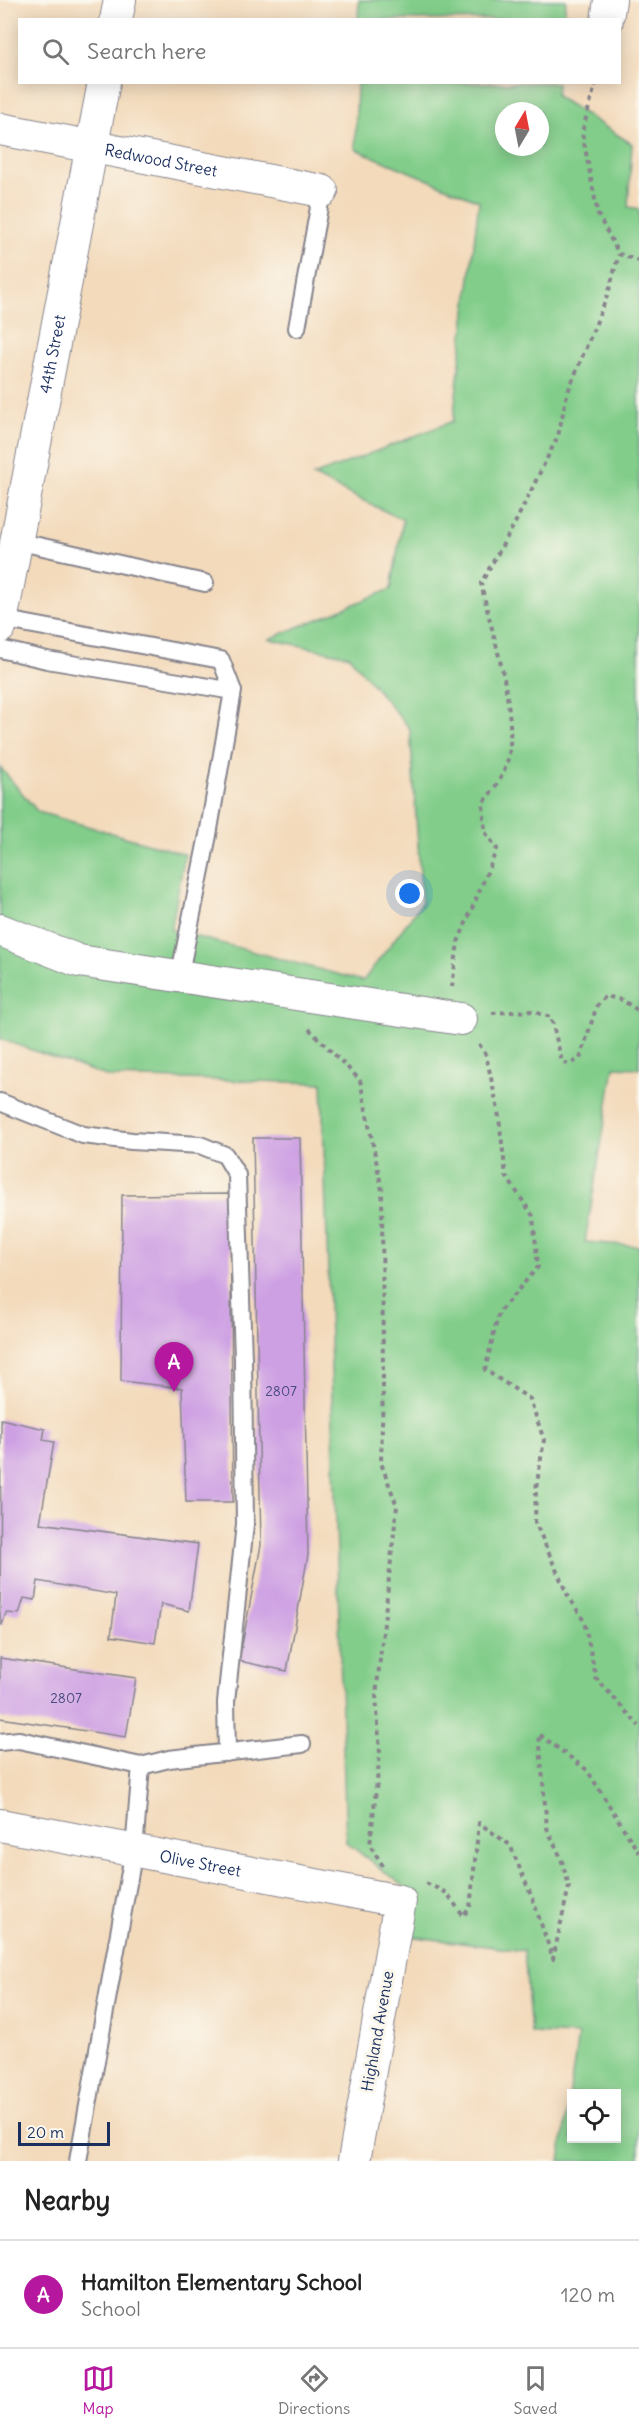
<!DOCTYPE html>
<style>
:root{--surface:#fff;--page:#f6f6f6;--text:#222;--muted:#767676;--line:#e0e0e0;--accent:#b5179e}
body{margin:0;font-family:Delius,sans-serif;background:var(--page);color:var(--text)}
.controls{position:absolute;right:18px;bottom:18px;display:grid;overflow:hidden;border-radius:0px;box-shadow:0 3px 15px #0003}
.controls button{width:54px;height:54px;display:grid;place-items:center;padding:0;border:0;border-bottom:2px solid var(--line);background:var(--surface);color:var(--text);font:30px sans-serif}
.compass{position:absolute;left:495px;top:102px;width:54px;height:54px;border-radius:50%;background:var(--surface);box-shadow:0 3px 15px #0003;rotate:10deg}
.scale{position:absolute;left:18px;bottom:15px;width:92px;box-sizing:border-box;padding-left:6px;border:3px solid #1b2f5e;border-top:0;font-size:16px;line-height:21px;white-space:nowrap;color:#1b2f5e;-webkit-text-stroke:4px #fbf7ec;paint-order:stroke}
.you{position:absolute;left:410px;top:894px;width:21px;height:21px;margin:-15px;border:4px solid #fff;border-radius:50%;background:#1a73e8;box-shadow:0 0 0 9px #1a73e833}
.badge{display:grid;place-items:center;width:39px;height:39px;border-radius:50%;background:var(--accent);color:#fff;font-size:20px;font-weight:700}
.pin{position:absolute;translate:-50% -50px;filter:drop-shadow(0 2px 3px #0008)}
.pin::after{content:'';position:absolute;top:32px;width:21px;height:18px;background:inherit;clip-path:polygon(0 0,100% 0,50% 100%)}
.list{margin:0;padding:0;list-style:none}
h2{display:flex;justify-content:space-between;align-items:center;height:78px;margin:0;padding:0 24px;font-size:26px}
h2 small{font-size:20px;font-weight:400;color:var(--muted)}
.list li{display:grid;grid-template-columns:39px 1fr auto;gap:18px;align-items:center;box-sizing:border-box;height:108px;padding:0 24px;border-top:2px solid var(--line)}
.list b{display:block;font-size:22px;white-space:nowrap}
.list p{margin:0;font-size:20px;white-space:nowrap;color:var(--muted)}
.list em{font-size:20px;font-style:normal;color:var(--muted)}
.icon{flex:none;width:33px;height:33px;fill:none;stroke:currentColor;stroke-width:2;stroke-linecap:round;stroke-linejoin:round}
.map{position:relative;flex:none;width:639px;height:2161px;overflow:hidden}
.search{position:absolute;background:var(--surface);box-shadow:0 3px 15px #0003;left:18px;right:18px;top:18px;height:66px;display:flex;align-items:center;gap:15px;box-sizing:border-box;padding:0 21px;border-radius:0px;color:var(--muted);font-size:22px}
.sheet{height:186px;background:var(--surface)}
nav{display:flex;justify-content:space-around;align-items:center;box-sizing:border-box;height:84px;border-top:2px solid var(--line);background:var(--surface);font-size:16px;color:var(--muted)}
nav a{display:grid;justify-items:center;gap:3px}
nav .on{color:var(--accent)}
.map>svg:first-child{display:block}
.green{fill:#82cd8a;stroke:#4e7e74;stroke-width:1.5;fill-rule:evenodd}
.building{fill:#cd9fe3}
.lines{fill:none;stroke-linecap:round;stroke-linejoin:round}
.service-casing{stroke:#87848c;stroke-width:20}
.minor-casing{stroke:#87848c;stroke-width:34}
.path{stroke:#87848c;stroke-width:4;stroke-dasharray:4.5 4.5;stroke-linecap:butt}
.service{stroke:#fff;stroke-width:16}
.minor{stroke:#fff;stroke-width:32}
.labels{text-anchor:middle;stroke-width:6;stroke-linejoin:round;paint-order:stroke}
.number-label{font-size:14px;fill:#484b7f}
.street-label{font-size:16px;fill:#1b2f5e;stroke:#fbf7ec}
</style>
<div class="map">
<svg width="639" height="2161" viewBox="0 0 639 2161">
<rect width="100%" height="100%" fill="#fbf7ec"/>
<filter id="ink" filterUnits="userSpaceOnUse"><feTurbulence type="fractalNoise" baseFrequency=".0167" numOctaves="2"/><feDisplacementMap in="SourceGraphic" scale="12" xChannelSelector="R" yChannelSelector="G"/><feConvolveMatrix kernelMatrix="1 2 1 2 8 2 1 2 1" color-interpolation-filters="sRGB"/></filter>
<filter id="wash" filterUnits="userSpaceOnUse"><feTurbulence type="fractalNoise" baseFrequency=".008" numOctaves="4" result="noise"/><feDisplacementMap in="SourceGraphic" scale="24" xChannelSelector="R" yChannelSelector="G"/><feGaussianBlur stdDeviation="1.35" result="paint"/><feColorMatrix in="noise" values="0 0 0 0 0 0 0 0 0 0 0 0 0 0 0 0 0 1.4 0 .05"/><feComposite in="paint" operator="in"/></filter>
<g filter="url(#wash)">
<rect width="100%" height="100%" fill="#f3dabb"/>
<path class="green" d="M359,0H566L564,19L358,20Z
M357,83H557L556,96L632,144L628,207L639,209V1068L614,1067L585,1242L639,1246V2161H560L578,2035L531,2033L524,1951L409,1936L415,1895L346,1842L322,1083L109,1077L0,1039V767L38,812L185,854L171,930L363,981L422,903L410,729L349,656L269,639L391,589L403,520L313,476L453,421L479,201L355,149ZM504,111H540V147H504ZM572,2094H616V2138H572Z"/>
<g id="blocks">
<path class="building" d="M253,1138H300L308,1555L287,1671L239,1661L261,1545Z
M230,1194L233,1502H186L182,1388L121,1381L122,1195Z
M1,1419L45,1429L43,1440L54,1442L40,1523L198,1544L189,1611L161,1604L155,1643L111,1636L116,1595L38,1581L35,1600L24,1598L19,1614L6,1613L2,1625L0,1624Z
M0,1658L136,1678L126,1737L0,1718Z"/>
</g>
</g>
<g filter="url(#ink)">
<use href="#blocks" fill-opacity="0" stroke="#87848c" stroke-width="1.5"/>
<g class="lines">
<defs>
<path id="service" d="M297,328L322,191
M16,541L205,583
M1,619L221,660L233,691
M0,649L47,660L233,691L208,835L179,978
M0,1102L83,1135L132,1141L200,1145L225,1155L237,1175L243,1359L245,1524L226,1702L227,1753
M0,1742L19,1740L141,1766L134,1850L78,2161
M141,1766L169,1759L302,1744"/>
<g id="minor">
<path d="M116,20L120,0"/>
<path d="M607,20L610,0"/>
<path id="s1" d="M0,129L322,191"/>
<path id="s2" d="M0,627L104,82"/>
<path d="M0,930L79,961L461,1019"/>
<path id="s3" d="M0,1825L400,1901L354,2161"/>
</g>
</defs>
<use href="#service" class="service-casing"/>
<use href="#minor" class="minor-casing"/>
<path class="path" d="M596,82L582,132L598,215L619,254L639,261
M452,987L458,942L497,849L485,832L483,803C496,787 509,768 510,746C513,691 492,636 481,583L515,523L558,436L567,394L608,294L619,254
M492,1013L531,1011L551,1017L562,1062L569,1064L580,1059L597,1005L606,996L622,1000L639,1011
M309,1029L360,1080L382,1190L383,1387L381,1463L397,1506L376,1695L380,1753L370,1845L383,1866
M479,1044L486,1055L498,1110L506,1176L533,1216L538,1267L499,1312L485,1370L530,1399L544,1440L536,1489L535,1522L567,1594L584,1621L596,1678L639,1726
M426,1883L447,1893L463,1916L470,1908L479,1823L510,1845L533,1900L553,1959L569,1886L561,1858L547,1828L539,1734L587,1770L639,1853"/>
<use href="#service" class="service"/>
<use href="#minor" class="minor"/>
</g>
</g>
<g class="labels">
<g class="number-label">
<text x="281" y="1396">2807</text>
<text x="66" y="1703">2807</text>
</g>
<g class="street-label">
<text dy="6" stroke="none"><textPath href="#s1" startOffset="164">Redwood Street</textPath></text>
<text dy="6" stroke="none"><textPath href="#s2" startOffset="278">44th Street</textPath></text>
<text dy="6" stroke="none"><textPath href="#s3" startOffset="204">Olive Street</textPath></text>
<text transform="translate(377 2031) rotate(-80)" y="6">Highland Avenue</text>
</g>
</g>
</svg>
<div class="controls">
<button><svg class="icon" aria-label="locate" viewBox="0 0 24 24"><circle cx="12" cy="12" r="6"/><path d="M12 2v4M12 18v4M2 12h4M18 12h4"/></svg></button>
</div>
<svg class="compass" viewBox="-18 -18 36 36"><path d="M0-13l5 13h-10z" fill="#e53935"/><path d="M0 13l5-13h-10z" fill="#767676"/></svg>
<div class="scale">20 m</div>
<div class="you"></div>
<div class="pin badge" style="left:174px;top:1392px">A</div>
<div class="search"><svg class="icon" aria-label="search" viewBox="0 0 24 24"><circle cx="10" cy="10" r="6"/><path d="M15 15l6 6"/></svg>Search here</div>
</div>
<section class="sheet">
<h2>Nearby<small></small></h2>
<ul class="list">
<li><span class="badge">A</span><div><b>Hamilton Elementary School</b><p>School</p></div><em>120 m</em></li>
</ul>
</section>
<nav>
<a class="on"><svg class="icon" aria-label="map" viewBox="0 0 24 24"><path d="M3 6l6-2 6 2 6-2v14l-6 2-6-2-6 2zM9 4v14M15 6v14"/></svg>Map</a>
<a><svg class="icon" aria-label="directions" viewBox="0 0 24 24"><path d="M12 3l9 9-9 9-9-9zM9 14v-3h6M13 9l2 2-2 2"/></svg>Directions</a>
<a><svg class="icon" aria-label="saved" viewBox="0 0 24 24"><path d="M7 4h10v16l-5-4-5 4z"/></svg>Saved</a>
</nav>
